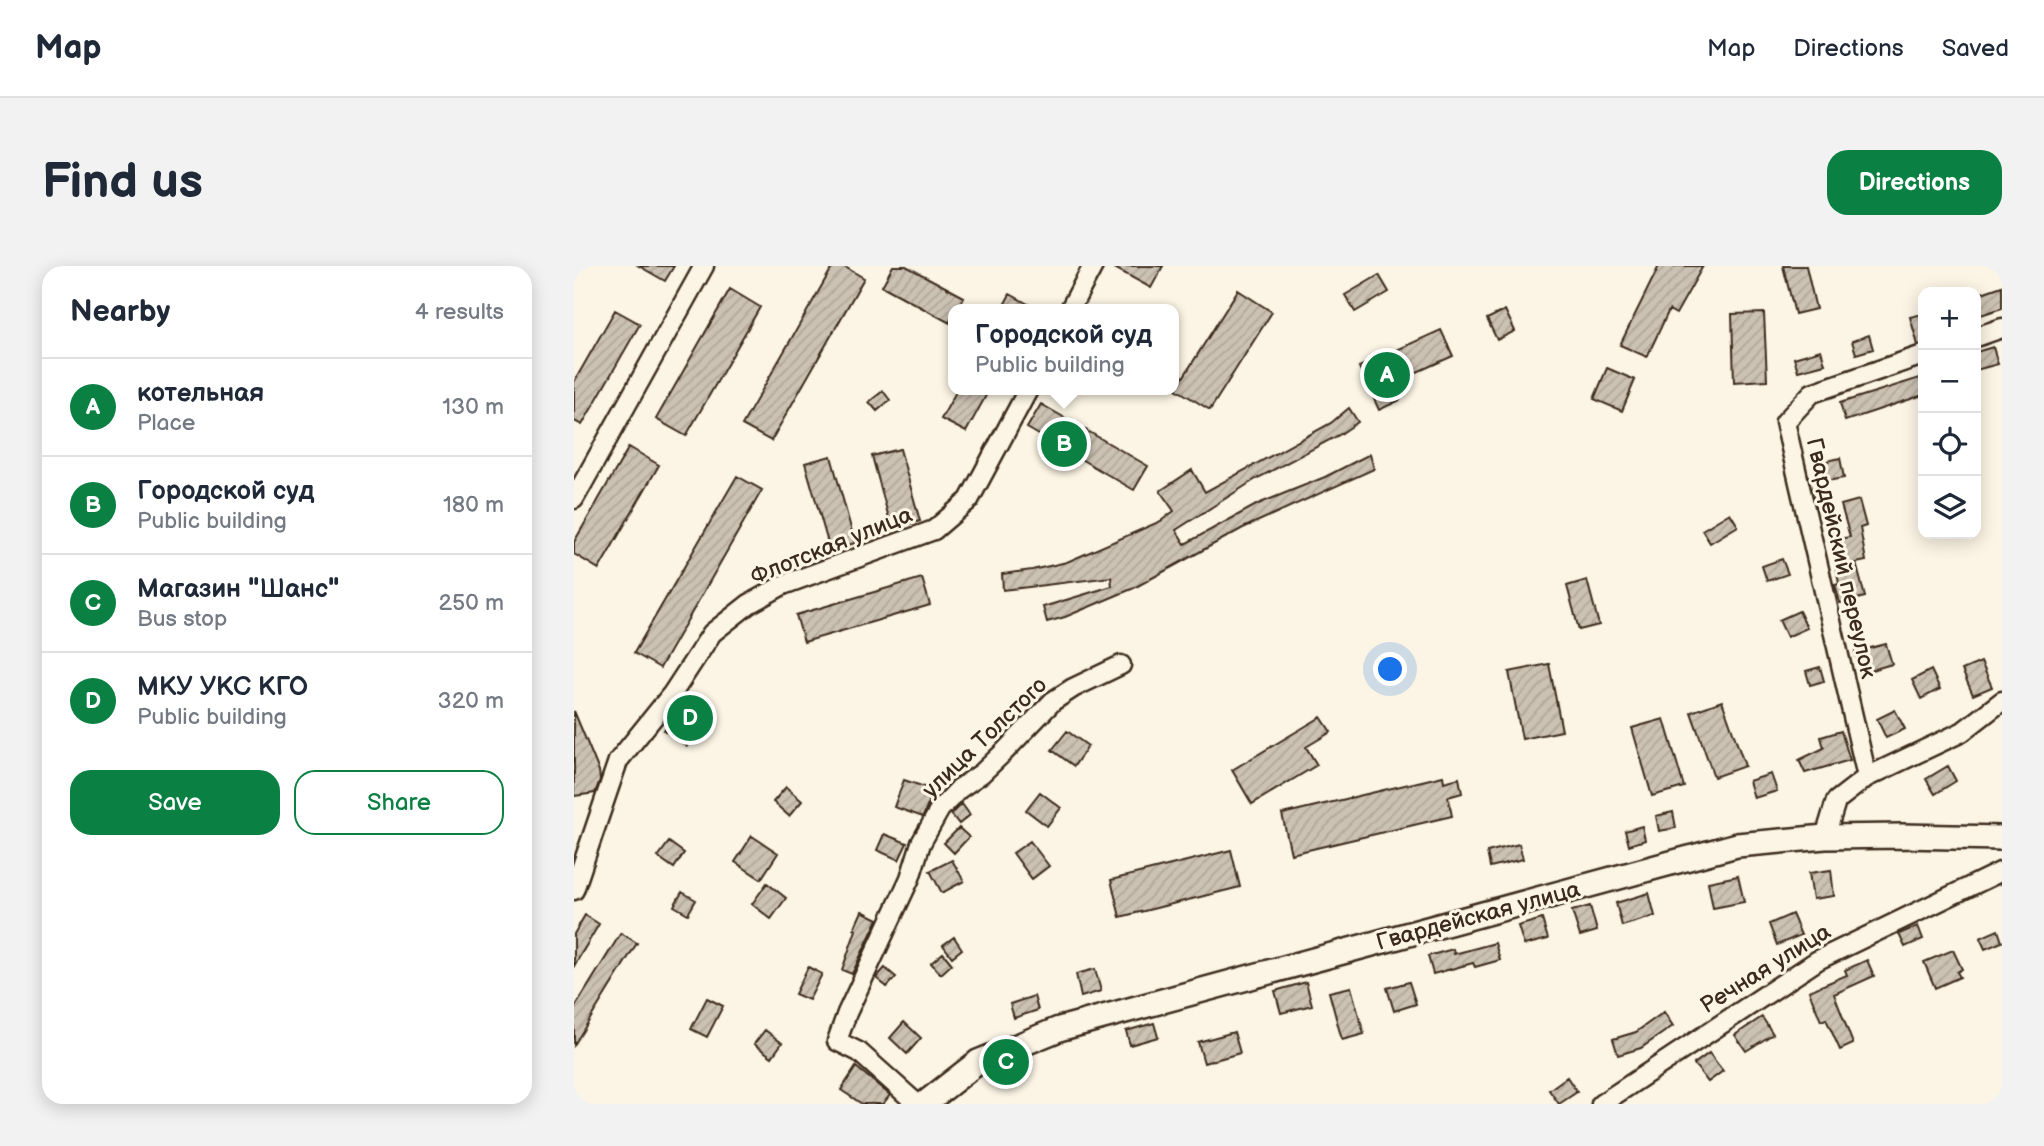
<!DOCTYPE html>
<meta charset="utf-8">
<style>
:root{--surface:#fff;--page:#f2f2f3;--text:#1f2937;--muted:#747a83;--line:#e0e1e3;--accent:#0b8043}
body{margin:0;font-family:"Balsamiq Sans",sans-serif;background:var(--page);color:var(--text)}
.controls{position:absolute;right:21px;top:21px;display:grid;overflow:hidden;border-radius:14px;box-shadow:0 4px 18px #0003}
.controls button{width:63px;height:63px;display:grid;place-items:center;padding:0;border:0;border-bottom:2px solid var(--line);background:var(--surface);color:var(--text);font:35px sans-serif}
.you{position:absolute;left:817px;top:404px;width:24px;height:24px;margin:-18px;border:5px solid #fff;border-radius:50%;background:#1a73e8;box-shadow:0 0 0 10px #1a73e833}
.badge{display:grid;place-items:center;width:46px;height:46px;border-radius:50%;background:var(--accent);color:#fff;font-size:23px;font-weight:700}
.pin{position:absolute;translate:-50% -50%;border:4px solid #fff;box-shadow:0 2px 7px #0006}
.popup{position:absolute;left:374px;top:38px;width:231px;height:91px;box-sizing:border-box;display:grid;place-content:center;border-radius:14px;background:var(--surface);filter:drop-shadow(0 2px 5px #0005);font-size:23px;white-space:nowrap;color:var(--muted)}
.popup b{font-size:26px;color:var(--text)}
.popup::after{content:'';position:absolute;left:50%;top:100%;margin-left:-14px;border:14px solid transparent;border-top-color:var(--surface)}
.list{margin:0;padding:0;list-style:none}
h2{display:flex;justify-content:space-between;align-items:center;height:91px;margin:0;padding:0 28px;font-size:30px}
h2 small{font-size:23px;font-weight:400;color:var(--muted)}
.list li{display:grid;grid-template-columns:46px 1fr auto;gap:21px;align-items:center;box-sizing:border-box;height:98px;padding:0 28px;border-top:2px solid var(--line)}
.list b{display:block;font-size:26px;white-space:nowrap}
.list p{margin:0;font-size:23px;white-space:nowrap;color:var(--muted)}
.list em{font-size:23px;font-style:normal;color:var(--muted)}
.actions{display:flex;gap:14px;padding:21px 28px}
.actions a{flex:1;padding:16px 0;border:2px solid var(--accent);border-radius:21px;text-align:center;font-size:24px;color:var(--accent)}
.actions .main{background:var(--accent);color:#fff}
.icon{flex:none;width:38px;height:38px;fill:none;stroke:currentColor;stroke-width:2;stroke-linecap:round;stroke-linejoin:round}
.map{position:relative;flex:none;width:1428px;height:838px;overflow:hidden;border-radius:21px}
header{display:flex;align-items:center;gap:42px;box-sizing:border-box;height:98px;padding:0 35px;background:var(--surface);border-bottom:2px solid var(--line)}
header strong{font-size:33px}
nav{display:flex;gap:38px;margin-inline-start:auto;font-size:24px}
.intro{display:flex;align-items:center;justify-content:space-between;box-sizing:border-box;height:168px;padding:0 42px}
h1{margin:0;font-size:49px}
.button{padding:18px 32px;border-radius:21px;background:var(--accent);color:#fff;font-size:24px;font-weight:700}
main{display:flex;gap:42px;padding:0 42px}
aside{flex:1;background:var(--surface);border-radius:21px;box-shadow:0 4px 18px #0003}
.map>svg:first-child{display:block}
.building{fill:url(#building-hatch);stroke:#3b2a1e;stroke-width:2}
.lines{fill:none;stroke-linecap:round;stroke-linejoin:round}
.minor-casing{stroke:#3b2a1e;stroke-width:23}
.major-casing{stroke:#3b2a1e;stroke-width:28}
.minor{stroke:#fcf5e5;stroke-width:18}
.major{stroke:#fcf5e5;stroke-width:23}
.labels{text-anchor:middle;stroke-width:6;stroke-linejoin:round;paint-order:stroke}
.street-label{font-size:23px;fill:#3b2a1e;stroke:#fcf5e5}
</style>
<header>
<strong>Map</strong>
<nav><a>Map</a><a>Directions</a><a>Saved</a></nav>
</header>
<div class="intro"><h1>Find us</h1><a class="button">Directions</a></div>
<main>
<aside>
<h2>Nearby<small>4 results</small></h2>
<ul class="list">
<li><span class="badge">A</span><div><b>котельная</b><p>Place</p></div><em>130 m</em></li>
<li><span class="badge">B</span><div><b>Городской суд</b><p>Public building</p></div><em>180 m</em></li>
<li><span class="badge">C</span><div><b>Магазин &quot;Шанс&quot;</b><p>Bus stop</p></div><em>250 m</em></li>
<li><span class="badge">D</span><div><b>МКУ УКС КГО</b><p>Public building</p></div><em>320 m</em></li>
</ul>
<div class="actions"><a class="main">Save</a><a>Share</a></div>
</aside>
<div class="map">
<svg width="1428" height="838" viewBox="0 0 1428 838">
<defs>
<pattern id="building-hatch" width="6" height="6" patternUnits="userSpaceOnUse" patternTransform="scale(1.75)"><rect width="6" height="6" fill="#ccc2b3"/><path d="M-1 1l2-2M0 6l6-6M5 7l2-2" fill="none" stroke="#b0a79a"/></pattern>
</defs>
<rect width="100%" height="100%" fill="#fcf5e5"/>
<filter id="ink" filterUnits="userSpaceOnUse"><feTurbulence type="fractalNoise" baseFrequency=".0143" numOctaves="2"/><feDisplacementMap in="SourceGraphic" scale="14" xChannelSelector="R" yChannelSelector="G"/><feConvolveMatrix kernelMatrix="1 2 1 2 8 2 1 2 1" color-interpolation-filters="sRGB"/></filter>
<g filter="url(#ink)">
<path class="building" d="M65,0H100L91,15Z
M259,0H269L290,12L197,175L168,159Z
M319,0H332L390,31L383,43H380L376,57L308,20Z
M537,0H589L577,22Z
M1085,0H1129L1102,48L1095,44L1073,91L1046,79Z
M1209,0H1232L1242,43L1221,48Z
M805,9L815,26L781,46L771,29Z
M1428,20V42L1407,49L1402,29Z
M156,23L186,41L112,170L82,153Z
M664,24L698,46L636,144L602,123Z
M436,28L463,43H428Z
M41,44L66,58L8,159L0,155V116Z
M931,44L941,65L923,74L913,53Z
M1190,47L1193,114L1160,116L1158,48Z
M1349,48V78L1344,79L1336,51Z
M867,64L879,90L818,117L826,134L805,144L785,101Z
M1295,69L1299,83L1282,88L1278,75Z
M1419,81L1424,98L1402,104V86Z
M1247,84L1251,98L1224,105L1220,92Z
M1033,102L1061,114L1048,145L1020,133Z
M1349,111V129L1271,155L1266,137Z
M383,124H415L392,166L367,153Z
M309,125L316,134L303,145L295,136Z
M467,138L574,200L560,224L453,162Z
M775,142L784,156L765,169L682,213L602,264L611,278L684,238L751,211L796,188L800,203L669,262L560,322L491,351L473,356L469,341L538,320L537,311L429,324L428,308L458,304L493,296L587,255L600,245L586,225L618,204L631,226L757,157Z
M55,181L85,199L25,303L0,288V276Z
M326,183L346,255L318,263L298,190Z
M257,190L281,277L256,284L231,197Z
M1266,192L1270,212L1247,216L1244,197Z
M163,210L188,224L86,402L60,387Z
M1285,234L1292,260L1286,262L1292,295L1282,297L1291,331L1266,337L1261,319L1265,318L1258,274L1276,271L1267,239Z
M1156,247L1164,260L1136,277L1128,264Z
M1208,293L1214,308L1193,315L1188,300Z
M348,312L356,339L230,376L222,349Z
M1013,314L1025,359L1005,364L993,320Z
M1225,345L1233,362L1213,371L1205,354Z
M1312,378L1318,398L1287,407L1281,386Z
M1407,396L1418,421L1399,429L1388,404Z
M975,398L988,465L948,473L935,406Z
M1246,401L1250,415L1236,419L1232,405Z
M1357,404L1366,423L1347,433L1338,414Z
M126,432L140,442L113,480L90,464L109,437Z
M1148,435L1171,500L1140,511L1117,446Z
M1321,444L1331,463L1312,472L1303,453Z
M0,445L25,505L26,514L21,527L0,530Z
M747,451L757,466L732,481L743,499L678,538L658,504Z
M1090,453L1110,521L1078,530L1058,462Z
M493,465L514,480L500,500L478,484Z
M1267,465L1276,494L1231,507L1225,494L1250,482L1247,471Z
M1374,500L1382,515L1361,528L1352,513Z
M1197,508L1203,525L1180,532L1175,515Z
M869,510L870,516L885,512L888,527L874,531L878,550L717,588L708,548Z
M330,514L360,524L349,551L320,541Z
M212,521L228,535L215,550L199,536Z
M466,526L487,542L473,560L452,544Z
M388,538L396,549L385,558L377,548Z
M1099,546L1102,562L1085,565L1082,550Z
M1068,560L1071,574L1055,579L1051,565Z
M385,562L395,571L380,587L370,577Z
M310,568L333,577L325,594L303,584Z
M178,570L204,587L187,613L161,596Z
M456,575L475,600L458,613L439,587Z
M95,576L110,587L100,602L84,591Z
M945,578L949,593L916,601L913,586Z
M657,584L666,621L546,651L537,614Z
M378,594L390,615L368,627L356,605Z
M1257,604L1260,630L1239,633L1235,607Z
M1164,610L1170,636L1139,642L1134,616Z
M193,617L212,632L197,653L178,638Z
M108,626L122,634L114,648L100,640Z
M1075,627L1081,650L1048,660L1042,637Z
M1016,640L1023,665L1006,670L998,645Z
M288,645L304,653L278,708L268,704L282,664L280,663Z
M1218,648L1227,669L1203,679L1195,658Z
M11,649L25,658L0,700V668Z
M968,653L974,673L950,679L944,660Z
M1344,660L1349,673L1331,681L1325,668Z
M1424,664L1428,676L1411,683L1406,672Z
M47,667L63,677L0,779V743Z
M380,671L388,683L378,691L369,679Z
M921,677L926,694L901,701L899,697L859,708L854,690L879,683L880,688Z
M1379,684L1388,703L1383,706L1386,711L1361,722L1350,696Z
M369,687L378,698L367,708L357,697Z
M1293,694L1300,710L1260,728L1279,778L1266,784L1252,753L1247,755L1235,725L1273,709L1271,704Z
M234,701L248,708L235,734L221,728Z
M311,702L322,711L313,721L302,712Z
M521,703L527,725L507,731L502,708Z
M732,716L738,739L707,747L701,725Z
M835,716L842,738L820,745L813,722Z
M777,721L790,768L768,774L755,726Z
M460,730L464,744L440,752L436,738Z
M133,732L149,740L133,771L117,763Z
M1090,746L1099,760L1067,782L1044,789L1039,773L1062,766Z
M1188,751L1199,768L1172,785L1161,769Z
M330,756L347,772L333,788L316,772Z
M580,757L584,771L556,779L552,765Z
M191,764L208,777L198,791L180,778Z
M660,766L666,787L630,797L624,776Z
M1135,787L1149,805L1134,816L1120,798Z
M282,801L316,829L309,838H288L267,824Z
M993,811L1003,826L985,838L975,824Z"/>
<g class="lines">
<defs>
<path id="minor" d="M496,43L519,0
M1402,71L1428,62
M0,233L130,0
M1293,511L1211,156L1238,127L1349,89
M1251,571L1262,535L1293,511L1388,466L1428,435
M0,624L44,495L98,428L138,367L175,338L209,319L360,264L395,234L454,124
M343,838L285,786L263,775L273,747L336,612L347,577L366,543L385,523L408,507L431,485L479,435L499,422L547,399
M1027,838L1244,694L1428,605"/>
<path id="major" d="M350,838L404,796L485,763L1163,579L1251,571L1328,570L1428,572"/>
</defs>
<use href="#minor" class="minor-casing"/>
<use href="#major" class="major-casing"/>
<use href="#minor" class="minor"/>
<use href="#major" class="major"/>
</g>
</g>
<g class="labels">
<g class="street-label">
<text transform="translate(257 279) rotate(-22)" y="8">Флотская улица</text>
<text transform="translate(1268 292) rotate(77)" y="8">Гвардейский переулок</text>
<text transform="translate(410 471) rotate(-44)" y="8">улица Толстого</text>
<text transform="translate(904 649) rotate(-15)" y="8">Гвардейская улица</text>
<text transform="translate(1191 702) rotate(-32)" y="8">Речная улица</text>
</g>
</g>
</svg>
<div class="controls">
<button>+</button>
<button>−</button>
<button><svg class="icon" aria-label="locate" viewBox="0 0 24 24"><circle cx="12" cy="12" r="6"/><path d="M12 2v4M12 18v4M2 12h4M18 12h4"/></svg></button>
<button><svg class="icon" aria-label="layers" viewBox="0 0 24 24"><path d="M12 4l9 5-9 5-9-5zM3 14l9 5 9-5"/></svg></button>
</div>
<div class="you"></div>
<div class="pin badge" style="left:813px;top:109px">A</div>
<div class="pin badge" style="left:490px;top:178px">B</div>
<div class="popup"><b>Городской суд</b>Public building</div>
<div class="pin badge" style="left:432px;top:796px">C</div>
<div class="pin badge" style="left:116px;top:452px">D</div>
</div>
</main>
